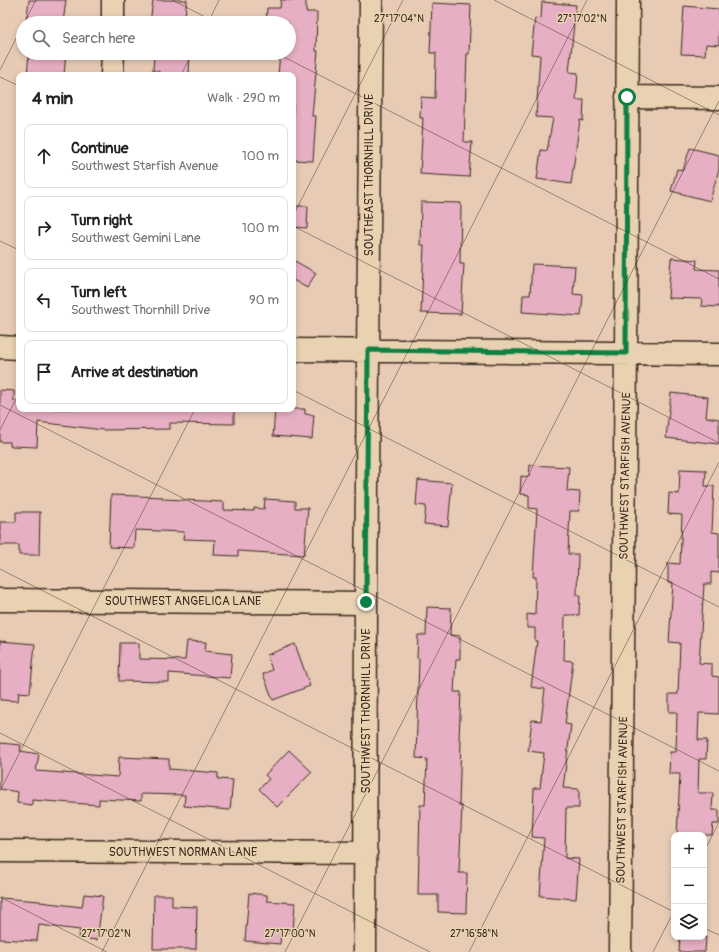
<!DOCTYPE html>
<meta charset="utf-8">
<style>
:root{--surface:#fff;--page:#f6f6f6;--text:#222;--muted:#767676;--line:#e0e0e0}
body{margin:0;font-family:Pangolin,sans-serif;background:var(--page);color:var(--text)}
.controls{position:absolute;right:12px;bottom:12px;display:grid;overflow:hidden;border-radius:8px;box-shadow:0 2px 6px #0003}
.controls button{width:36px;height:36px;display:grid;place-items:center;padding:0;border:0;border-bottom:1px solid var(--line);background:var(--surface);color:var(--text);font:20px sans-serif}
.stop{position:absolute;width:12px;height:12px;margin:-9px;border:3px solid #0b8043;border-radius:50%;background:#fff}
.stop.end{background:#0b8043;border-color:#fff;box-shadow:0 1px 4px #0008}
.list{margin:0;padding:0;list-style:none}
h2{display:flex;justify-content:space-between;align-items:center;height:52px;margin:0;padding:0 16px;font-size:17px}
h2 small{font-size:13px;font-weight:400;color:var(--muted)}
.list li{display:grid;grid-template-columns:26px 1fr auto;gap:12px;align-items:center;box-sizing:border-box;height:64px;margin:0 8px 8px;padding:0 8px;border:1px solid var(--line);border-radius:8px}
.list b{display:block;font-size:15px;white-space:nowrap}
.list p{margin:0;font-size:13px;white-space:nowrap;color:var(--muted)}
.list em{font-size:13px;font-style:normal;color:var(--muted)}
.icon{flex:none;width:22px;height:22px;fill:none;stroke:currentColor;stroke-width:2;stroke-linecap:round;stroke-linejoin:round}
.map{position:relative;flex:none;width:719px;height:952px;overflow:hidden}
.search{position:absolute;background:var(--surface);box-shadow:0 2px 6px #0003;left:16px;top:16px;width:280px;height:44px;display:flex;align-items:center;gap:10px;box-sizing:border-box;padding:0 14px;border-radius:22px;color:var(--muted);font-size:15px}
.panel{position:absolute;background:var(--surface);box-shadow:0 2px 6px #0003;left:16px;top:72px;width:280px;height:340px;border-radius:8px}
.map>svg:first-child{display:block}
.building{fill:#e6afc4;stroke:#3b2a1e}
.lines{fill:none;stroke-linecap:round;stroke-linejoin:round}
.minor-casing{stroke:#3b2a1e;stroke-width:25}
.minor{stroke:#e9d2b1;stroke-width:22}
.route{stroke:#0b8043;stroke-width:5}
.ticks{fill:none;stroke:#3b2a1e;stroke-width:1;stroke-opacity:0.45}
.labels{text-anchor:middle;stroke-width:3;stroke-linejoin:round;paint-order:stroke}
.street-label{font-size:12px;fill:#3b2a1e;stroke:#e9d2b1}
.ticks-label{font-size:10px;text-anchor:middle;fill:#3b2a1e;stroke:#e9d2b1;stroke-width:3;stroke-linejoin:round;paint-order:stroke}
</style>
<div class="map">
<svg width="719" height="952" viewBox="0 0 719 952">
<rect width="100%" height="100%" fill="#e8cbb5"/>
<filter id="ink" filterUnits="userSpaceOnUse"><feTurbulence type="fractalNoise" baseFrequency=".025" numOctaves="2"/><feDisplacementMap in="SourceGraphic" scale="8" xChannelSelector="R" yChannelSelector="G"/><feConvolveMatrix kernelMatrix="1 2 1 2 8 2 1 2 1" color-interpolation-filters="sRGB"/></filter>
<g filter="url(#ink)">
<path class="building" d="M29,0H66L63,23H26Z
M153,0H187L184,23L174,21V23H150Z
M281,0H306V12H317L316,51H318L312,116H316L313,161L293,160V75H278L280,53H289V23H266L267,8H280Z
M542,2L576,5L569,72L578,73L576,100H584L583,121L580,120L571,184L537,179L541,150L547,151L553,118L536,117L540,55L531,54L535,18L541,19Z
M432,3L471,5L469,54H467L464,142H472L469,177L420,174L423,118H420L421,97L435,98L436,53H430Z
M684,6L719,9V45L706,44L705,55L681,54Z
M29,53H66L64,75H27Z
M154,53H190L189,75H159V71H153Z
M690,148L719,155V169L710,201L671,191L677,169L683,170Z
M421,202L461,203L460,264H464L461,314L421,313L424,245H420Z
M293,206H308L307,228L293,227Z
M671,258L697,260L696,269L719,270V307L701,306L702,299L668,298Z
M293,260L316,273L307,288L293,280Z
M532,264L575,266L573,294L583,295L581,316L522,312L523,295H530Z
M0,390L14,391V401L19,402V409H234V424L170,423V429L103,430L38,422L37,447L10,446V442H0Z
M671,393L708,397L706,417L719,419V444L666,438Z
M275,409H305V414L314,415L312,439L273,436Z
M530,465L569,467L567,491L580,492L579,511H570L568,554H578L577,595H580L579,615H565L564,660L573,661L565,724L571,725L563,788L579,789V808H566L565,858L579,859L576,899L540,896L544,838L532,837L534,788H540L544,753L528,751L532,720L541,721L545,689L531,687L537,641H535V628H527V614L535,615L536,577H533L537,509L529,508V495L520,494L521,476L529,477Z
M680,469L706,470L705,486H714L712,532L719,533V573L711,572V584H704L699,663L712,664V676L719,677V714L699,713L698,740H707L706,759H699L698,793H713L712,810H719V824H713L712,835H677L680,774H669L670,752H676L677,712H669V694H678L680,643L669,642L673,583H668V563L680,564L682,515L668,514L669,493L679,494Z
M418,480L452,483L448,526L424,524L426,506L416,505Z
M111,495L163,497V499L224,502V510L254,511V508L264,509L265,499L295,501V508H308L304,555L238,551V556L214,555L215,540L183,539L184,532L135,530L134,548L109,547Z
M16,512H40L39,555H19V545H0V522H16Z
M427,607L451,608L450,635L460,636V659H456L454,692H461L459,740H461L459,806H462L459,873H467L466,913L438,912V895H418L420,805H425L427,759L416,758L419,658H417L418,635H426Z
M0,641L35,644L30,693L19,692L18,701L0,700Z
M187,641L206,642L205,651L232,654L230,678L169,673V682L119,681L120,643H139V659L185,660Z
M295,644L310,686L273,700L263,674L272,670L267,655Z
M0,743L21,745L20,751L39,754L36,771L118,777L119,757L169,759V769L218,773V779L233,780L230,810L184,806L185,795L141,794V801L99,799V805L32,800V805L17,803L18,792L0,789Z
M289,750L312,772L277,807L259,789L269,779L265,775Z
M249,893L267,895V901L295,903L293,932H281L280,944L245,941Z
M84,894L103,896L97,940L79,938L80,930L39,925L37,941L0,939V898L40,901V902L82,907Z
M154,895H172V906L197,907L196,949H153Z
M680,937H706L705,952H679Z"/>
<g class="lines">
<defs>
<path id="minor" d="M113,23V0
M112,75L113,53
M627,97L719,98
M0,347L19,348
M293,350L719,354
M0,600L366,603
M0,851L366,853
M365,952L366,603L371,0
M620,952L626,353L628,0"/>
</defs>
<use href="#minor" class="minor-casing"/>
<use href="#minor" class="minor"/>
</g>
</g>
<g class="lines" filter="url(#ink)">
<path class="route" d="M366,602L368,350L626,353L627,97"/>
</g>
<path class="ticks" d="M172,0L217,23M494,0L719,115M24,23L36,0M208,23L219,0M276,53L719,279M0,70L23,25M181,75L192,53M0,77L19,86M293,216L403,0M293,226L719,443M0,241L19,250M293,390L719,607M0,405L719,771M0,430L19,393M0,569L674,912M0,733L430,952M0,791L195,409M704,852L719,822M0,897L107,952M704,928L719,935M102,952L587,0M285,952L719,101M469,952L719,462M653,952L674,911"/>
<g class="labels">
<g class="street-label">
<text transform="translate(369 175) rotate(-90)" y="4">SOUTHEAST THORNHILL DRIVE</text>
<text transform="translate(625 476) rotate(-89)" y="4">SOUTHWEST STARFISH AVENUE</text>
<text x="183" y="605">SOUTHWEST ANGELICA LANE</text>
<text transform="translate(366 711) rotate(-90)" y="4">SOUTHWEST THORNHILL DRIVE</text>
<text transform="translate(622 800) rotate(-89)" y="4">SOUTHWEST STARFISH AVENUE</text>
<text x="183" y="856">SOUTHWEST NORMAN LANE</text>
</g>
</g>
<g class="ticks-label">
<text x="399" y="22">27°17'04"N</text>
<text x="582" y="22">27°17'02"N</text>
<text x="106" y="937">27°17'02"N</text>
<text x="290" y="937">27°17'00"N</text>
<text x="474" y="937">27°16'58"N</text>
</g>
</svg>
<div class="controls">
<button>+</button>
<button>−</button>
<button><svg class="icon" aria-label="layers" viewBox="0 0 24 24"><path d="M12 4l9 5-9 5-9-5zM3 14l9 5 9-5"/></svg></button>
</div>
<div class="stop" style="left:627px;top:97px"></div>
<div class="stop end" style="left:366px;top:602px"></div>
<div class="search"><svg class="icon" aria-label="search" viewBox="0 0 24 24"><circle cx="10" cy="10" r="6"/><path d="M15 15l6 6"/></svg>Search here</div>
<section class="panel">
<h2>4 min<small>Walk · 290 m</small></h2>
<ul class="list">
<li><svg class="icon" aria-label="ahead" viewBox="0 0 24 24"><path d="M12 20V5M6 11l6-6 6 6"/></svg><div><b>Continue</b><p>Southwest Starfish Avenue</p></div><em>100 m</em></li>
<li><svg class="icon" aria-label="right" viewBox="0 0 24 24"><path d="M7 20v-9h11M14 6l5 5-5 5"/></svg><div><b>Turn right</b><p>Southwest Gemini Lane</p></div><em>100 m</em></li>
<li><svg class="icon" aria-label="left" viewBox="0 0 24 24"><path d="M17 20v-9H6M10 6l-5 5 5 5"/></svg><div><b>Turn left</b><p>Southwest Thornhill Drive</p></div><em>90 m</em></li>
<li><svg class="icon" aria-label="arrive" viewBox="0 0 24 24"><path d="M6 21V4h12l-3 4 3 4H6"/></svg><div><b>Arrive at destination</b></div></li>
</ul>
</section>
</div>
